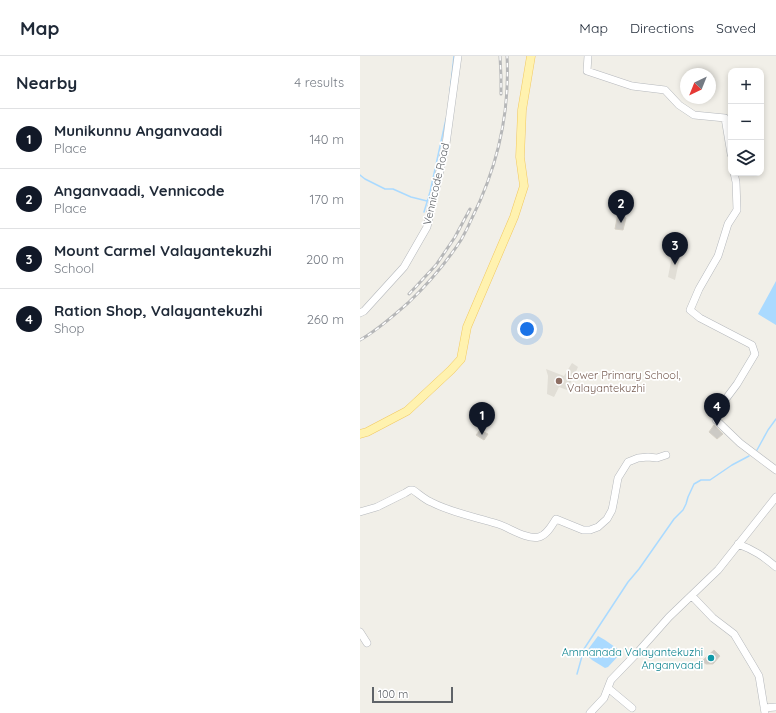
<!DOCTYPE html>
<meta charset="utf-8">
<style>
:root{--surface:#fff;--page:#f2f2f3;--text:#1f2937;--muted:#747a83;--line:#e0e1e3;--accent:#111827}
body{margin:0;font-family:Quicksand,sans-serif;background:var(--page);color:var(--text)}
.controls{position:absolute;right:12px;top:12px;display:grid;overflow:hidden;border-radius:8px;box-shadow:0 2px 6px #0003}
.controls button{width:36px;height:36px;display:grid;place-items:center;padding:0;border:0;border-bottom:1px solid var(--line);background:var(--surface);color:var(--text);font:20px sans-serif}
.compass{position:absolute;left:320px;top:12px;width:36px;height:36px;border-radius:50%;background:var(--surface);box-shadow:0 2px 6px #0003;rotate:223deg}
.scale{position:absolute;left:12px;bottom:10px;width:81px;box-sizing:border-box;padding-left:4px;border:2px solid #5f6368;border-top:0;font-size:11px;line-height:14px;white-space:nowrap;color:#5f6368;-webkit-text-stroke:3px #fff;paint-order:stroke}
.you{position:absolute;left:167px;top:273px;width:14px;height:14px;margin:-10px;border:3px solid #fff;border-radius:50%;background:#1a73e8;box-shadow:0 0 0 6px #1a73e833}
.badge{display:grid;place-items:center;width:26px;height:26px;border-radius:50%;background:var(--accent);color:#fff;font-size:13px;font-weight:700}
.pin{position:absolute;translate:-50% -33px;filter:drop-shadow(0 1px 2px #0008)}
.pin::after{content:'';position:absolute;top:21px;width:14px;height:12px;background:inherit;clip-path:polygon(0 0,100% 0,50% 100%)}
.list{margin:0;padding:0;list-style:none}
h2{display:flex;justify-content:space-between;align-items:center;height:52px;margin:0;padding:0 16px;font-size:17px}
h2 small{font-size:13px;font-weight:400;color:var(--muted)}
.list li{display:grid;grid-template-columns:26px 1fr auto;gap:12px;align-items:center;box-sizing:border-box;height:60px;padding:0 16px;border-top:1px solid var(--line)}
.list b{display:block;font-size:15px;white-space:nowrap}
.list p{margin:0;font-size:13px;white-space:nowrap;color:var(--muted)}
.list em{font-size:13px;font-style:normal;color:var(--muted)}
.icon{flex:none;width:22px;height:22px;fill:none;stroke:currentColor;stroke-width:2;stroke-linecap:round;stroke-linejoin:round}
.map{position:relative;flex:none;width:416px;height:657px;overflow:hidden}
header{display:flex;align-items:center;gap:24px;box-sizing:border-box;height:56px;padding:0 20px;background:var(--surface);border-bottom:1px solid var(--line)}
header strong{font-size:19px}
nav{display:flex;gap:22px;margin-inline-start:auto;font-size:14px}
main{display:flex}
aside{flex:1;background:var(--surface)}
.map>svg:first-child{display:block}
.education{fill:#e1ded6}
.water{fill:#aadaff}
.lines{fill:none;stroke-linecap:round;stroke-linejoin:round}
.stream{stroke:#aadaff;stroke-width:1.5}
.building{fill:#cccac5;stroke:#d6d1c6}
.minor-casing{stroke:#b5b8bc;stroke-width:8}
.major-casing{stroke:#f2c960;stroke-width:9}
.minor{stroke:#fff;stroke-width:7}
.major{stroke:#fff2af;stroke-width:8}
.rail-casing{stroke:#b6b7b8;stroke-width:3}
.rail{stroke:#fff;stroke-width:1.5;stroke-dasharray:4.5;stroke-linecap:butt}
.education-dot{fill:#8d6e63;stroke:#fff;stroke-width:1.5}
.culture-dot{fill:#0f9aa8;stroke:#fff;stroke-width:1.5}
.labels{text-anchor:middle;stroke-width:3.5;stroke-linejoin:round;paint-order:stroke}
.street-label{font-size:11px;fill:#5f6368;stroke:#fff}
.education-label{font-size:11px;fill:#785e54;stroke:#fff;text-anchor:start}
.culture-label{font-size:11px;fill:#0d838f;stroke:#fff;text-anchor:end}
</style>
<header>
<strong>Map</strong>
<nav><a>Map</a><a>Directions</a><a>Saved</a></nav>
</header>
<main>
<aside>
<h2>Nearby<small>4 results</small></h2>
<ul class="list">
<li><span class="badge">1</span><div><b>Munikunnu Anganvaadi</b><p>Place</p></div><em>140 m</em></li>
<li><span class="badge">2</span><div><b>Anganvaadi, Vennicode</b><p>Place</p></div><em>170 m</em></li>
<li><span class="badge">3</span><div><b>Mount Carmel Valayantekuzhi</b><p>School</p></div><em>200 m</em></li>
<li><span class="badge">4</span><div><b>Ration Shop, Valayantekuzhi</b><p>Shop</p></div><em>260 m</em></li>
</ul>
</aside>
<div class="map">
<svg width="416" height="657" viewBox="0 0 416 657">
<rect width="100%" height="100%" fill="#f1efe8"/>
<path class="education" d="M313,195L321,196L315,224L308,221Z
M212,307L218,311L207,334L199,331L194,341L187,338L188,320L186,313L204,320Z"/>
<path class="water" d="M416,225V269L398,258Z
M238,580L245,584L262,596L248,611L245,612L232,604L227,599L229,592Z"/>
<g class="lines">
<path class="stream" d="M90,36L94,0
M0,119L5,123L25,133H33L51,141L67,145
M64,156L70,136L86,63
M397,394L408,374L416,363
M217,618L224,593L268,526L279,513L314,463L323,454L326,448L328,441L334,428L341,424H350L372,409L389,400"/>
</g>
<path class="building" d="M258,157L266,162L263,174L255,173Z
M354,369L363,378L357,383L349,376Z
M120,374L128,378L124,384L116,379Z
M354,594L360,600L353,608H346L342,605Z"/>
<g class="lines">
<defs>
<path id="minor" d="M228,0L227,15L272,30L305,34L319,49L334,59L365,62L371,98
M374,117L376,126L377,154L368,168L358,200L339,233L330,254L340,262L392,289L395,298L377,328L356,356V364L380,387L416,414
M0,257L4,255L44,211L67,171L86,88L98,0
M0,456L17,451L45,437L50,434H53C59,438 64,443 71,446C92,457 116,461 138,468C150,472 167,484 179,481C187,479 192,469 196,463L223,474H230L238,471L247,463L252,454L254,444L258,422L268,406L278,402L288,401L297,402L306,399
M378,488C394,494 403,500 416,511
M332,540L353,562L374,578L392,608L399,620L405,657
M0,576L7,587
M248,632L272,652
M404,652L416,651
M230,657L244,642L251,624L278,596L309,561L358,514L416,441"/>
<path id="major" d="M0,378L7,376L47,355L91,314L101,303L107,271L154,161L164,130L160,101L162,54L171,0"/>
</defs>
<use href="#minor" class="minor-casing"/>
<use href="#major" class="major-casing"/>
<use href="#minor" class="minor"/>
<use href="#major" class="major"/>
<defs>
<path id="rail" d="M140,0L141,20V38
M49,238L76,209L95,181L110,153
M0,284C18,274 33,260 48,247C68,228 86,207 101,184C105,177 109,169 112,162C137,112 150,56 147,0"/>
</defs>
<use href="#rail" class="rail-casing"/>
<use href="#rail" class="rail"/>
</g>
<circle class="education-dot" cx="199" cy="325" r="4"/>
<circle class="culture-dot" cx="351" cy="602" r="4"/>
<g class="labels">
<g class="street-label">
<text transform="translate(76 128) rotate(-77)" y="4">Vennicode Road</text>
</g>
<g class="education-label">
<text x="207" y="323">Lower Primary School,<tspan x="207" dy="13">Valayantekuzhi</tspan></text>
</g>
<g class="culture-label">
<text x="343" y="600">Ammanada Valayantekuzhi<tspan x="343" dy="13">Anganvaadi</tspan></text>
</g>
</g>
</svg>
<div class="controls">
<button>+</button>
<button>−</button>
<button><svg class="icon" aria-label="layers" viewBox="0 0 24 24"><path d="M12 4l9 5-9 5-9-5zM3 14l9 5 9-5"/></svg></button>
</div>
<svg class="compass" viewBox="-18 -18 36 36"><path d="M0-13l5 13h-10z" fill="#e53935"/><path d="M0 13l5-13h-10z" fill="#747a83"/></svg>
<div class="scale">100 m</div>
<div class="you"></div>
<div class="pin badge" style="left:122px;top:379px">1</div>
<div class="pin badge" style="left:261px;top:167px">2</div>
<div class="pin badge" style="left:315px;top:209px">3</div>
<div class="pin badge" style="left:357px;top:370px">4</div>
</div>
</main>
